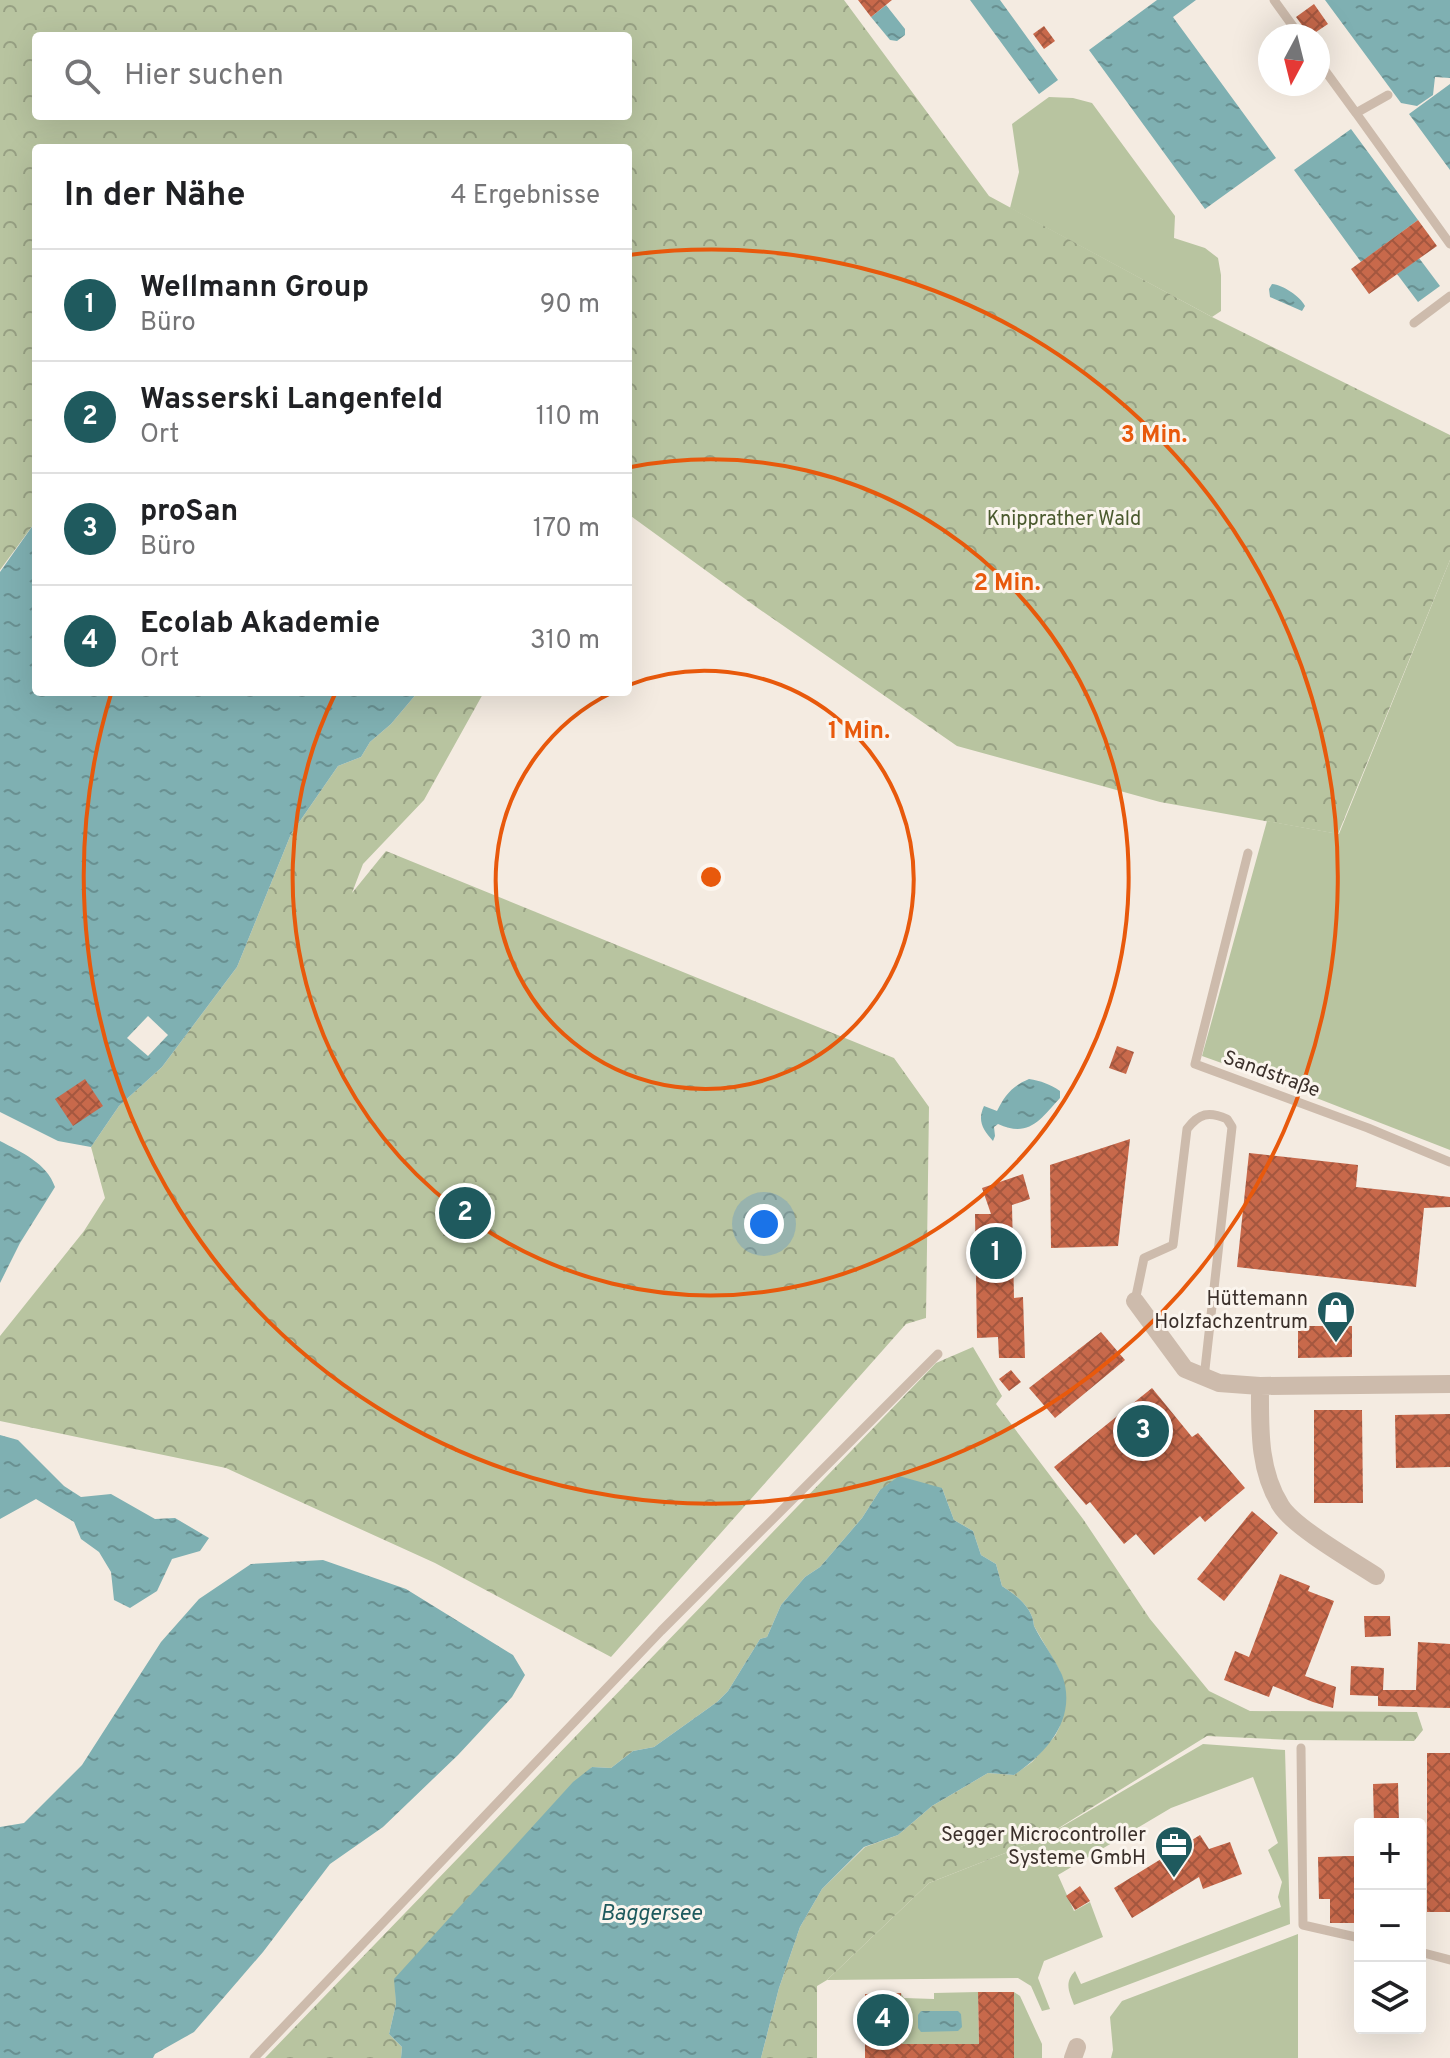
<!DOCTYPE html>
<html lang="de">
<meta charset="utf-8">
<style>
:root{--surface:#fff;--page:#f2f2f2;--text:#202124;--muted:#757577;--line:#e0e0e0;--accent:#1f5a5e}
body{margin:0;font-family:Overpass,sans-serif;background:var(--page);color:var(--text)}
.controls{position:absolute;right:24px;bottom:24px;display:grid;overflow:hidden;border-radius:8px;box-shadow:0 8px 32px #0002}
.controls button{width:72px;height:72px;display:grid;place-items:center;padding:0;border:0;border-bottom:2px solid var(--line);background:var(--surface);color:var(--text);font:40px sans-serif}
.compass{position:absolute;left:1258px;top:24px;width:72px;height:72px;border-radius:50%;background:var(--surface);box-shadow:0 8px 32px #0002;rotate:187deg}
.you{position:absolute;left:764px;top:1224px;width:28px;height:28px;margin:-20px;border:6px solid #fff;border-radius:50%;background:#1a73e8;box-shadow:0 0 0 12px #1a73e833}
.badge{display:grid;place-items:center;width:52px;height:52px;border-radius:50%;background:var(--accent);color:#fff;font-size:26px;font-weight:700}
.pin{position:absolute;translate:-50% -50%;border:4px solid #fff;box-shadow:0 2px 8px #0006}
.list{margin:0;padding:0;list-style:none}
h2{display:flex;justify-content:space-between;align-items:center;height:104px;margin:0;padding:0 32px;font-size:34px}
h2 small{font-size:26px;font-weight:400;color:var(--muted)}
.list li{display:grid;grid-template-columns:52px 1fr auto;gap:24px;align-items:center;box-sizing:border-box;height:112px;padding:0 32px;border-top:2px solid var(--line)}
.list b{display:block;font-size:30px;white-space:nowrap}
.list p{margin:0;font-size:26px;white-space:nowrap;color:var(--muted)}
.list em{font-size:26px;font-style:normal;color:var(--muted)}
.icon{flex:none;width:44px;height:44px;fill:none;stroke:currentColor;stroke-width:2;stroke-linecap:round;stroke-linejoin:round}
.map{position:relative;flex:none;width:1450px;height:2058px;overflow:hidden}
.search{position:absolute;background:var(--surface);box-shadow:0 8px 32px #0002;left:32px;top:32px;width:600px;height:88px;display:flex;align-items:center;gap:20px;box-sizing:border-box;padding:0 28px;border-radius:8px;color:var(--muted);font-size:30px}
.panel{position:absolute;background:var(--surface);box-shadow:0 8px 32px #0002;left:32px;top:144px;width:600px;height:552px;border-radius:8px}
.map>svg:first-child{display:block}
.green{fill:#b8c4a0}
.forest{fill:url(#forest-crowns);fill-rule:evenodd}
.water{fill:url(#water-ripples)}
.pier{fill:#f4ebe1}
.building{fill:url(#building-cross-hatch)}
.lines{fill:none;stroke-linecap:round;stroke-linejoin:round}
.service{stroke:#cdbbac;stroke-width:9}
.minor{stroke:#cdbbac;stroke-width:18}
.ring{fill:none;stroke:#e8590c;stroke-width:4}
.labels{text-anchor:middle;stroke-width:6;stroke-linejoin:round;paint-order:stroke}
.park-label{font-size:20px;fill:#4a5a2e;stroke:#fbf5ee}
.street-label{font-size:20px;fill:#3b302b;stroke:#fbf5ee}
.poi-label{font-size:20px;fill:#3b302b;stroke:#fbf5ee;text-anchor:end}
.water-label{font-size:22px;font-style:italic;fill:#1f5a5e;stroke:#fbf5ee}
.centre{fill:#e8590c;stroke:#fbf5ee;stroke-width:4}
.ring-label{font-size:24px;text-anchor:middle;font-weight:bold;fill:#e8590c;stroke:#fbf5ee;stroke-width:6;stroke-linejoin:round;paint-order:stroke}
</style>
<div class="map">
<svg width="1450" height="2058" viewBox="0 0 1450 2058">
<defs>
<pattern id="forest-crowns" width="20" height="18" patternUnits="userSpaceOnUse" patternTransform="scale(2)"><rect width="20" height="18" fill="#b8c4a0"/><path d="M2 6a3 3 0 1 1 6 0M12 15a3 3 0 1 1 6 0" fill="none" stroke="#97a083"/></pattern>
<pattern id="water-ripples" width="26" height="14" patternUnits="userSpaceOnUse" patternTransform="scale(2)"><rect width="26" height="14" fill="#7fb0b2"/><path d="M2 4q2-2 4 0t4 0M15 11q2-2 4 0t4 0" fill="none" stroke="#699091"/></pattern>
<pattern id="building-cross-hatch" width="8" height="8" patternUnits="userSpaceOnUse" patternTransform="scale(2)"><rect width="8" height="8" fill="#c8694b"/><path d="M0 0l8 8M0 8l8-8" fill="none" stroke="#a4573f"/></pattern>
</defs>
<rect width="100%" height="100%" fill="#f4ebe1"/>
<path class="green" d="M1049,97L1073,98L1092,103L1175,216L1174,238L1205,248L1218,258L1221,275V311L1212,317L1010,208L1019,172L1012,124Z
M1450,560V1150L1283,1085L1202,1056L1267,821L1339,834Z
M1203,1744L1285,1750L1290,1924L1074,2005C1069,1991 1064,1983 1075,1971L1081,1984L1281,1907L1278,1897L1282,1882L1268,1850L1278,1843L1253,1777L1171,1808L1058,1875L1074,1911L1090,1902L1103,1937L1044,1961L1038,1978L1050,2009L1042,2011L1031,1986L1018,1978L827,1980L929,1883L1041,1839Z
M1298,1934V2058H1111L1113,2050L1110,2017L1122,2001Z
M978,1992L979,2044H902L901,1993L904,1998L934,1999V1993Z
M1014,1992L1020,1996L1042,2044V2058H1014Z"/>
<path class="forest" d="M0,0H844L989,196L1212,317L1450,435V560L1338,834L1160,802L957,746L759,609L628,514V148H36V521L0,570ZM628,36V116H36V36Z
M418,692H484L424,800L363,864L352,893L386,851L894,1058L929,1107L926,1318L906,1324L611,1657L435,1563L226,1468L0,1421V1336L84,1231L105,1198L91,1147L119,1106L162,1067L237,967L291,834L338,766L361,757L370,742L391,724Z
M973,1347L1002,1396L996,1404L1083,1519L1150,1619L1209,1691L1250,1711L1417,1712L1423,1730L1414,1741L1291,1740L1207,1736L1041,1839L929,1883L827,1980L817,1986V2058H761L779,1988L800,1927L822,1889L865,1847L898,1835L932,1806L988,1773L1014,1775L1032,1762L1055,1736L1060,1726V1671L1034,1626C1033,1608 1016,1595 1002,1586L996,1564L981,1555L973,1531L954,1520L942,1488L880,1490L862,1518L820,1567L805,1577L781,1605L767,1637L760,1639L728,1691L717,1702L654,1747L633,1751L611,1768L592,1767L395,1979L396,2004L389,2034L402,2047L401,2058H265L936,1363Z"/>
<path class="water" d="M970,0H1000L1058,80L1039,94Z
M1157,0H1196L1173,17L1276,158L1205,209L1089,50Z
M1325,0H1450V78L1435,77L1433,95L1417,106L1401,103Z
M886,5L905,29V35L897,41L890,40L871,17Z
M1450,84V170L1409,114Z
M1351,129L1418,220L1361,262L1294,170Z
M1419,258L1440,286L1418,302L1397,274Z
M1272,284C1283,285 1300,296 1305,306L1302,311L1270,297L1269,289Z
M36,521V692H418L391,724L370,742L361,757L338,766L291,834L237,967L162,1067L119,1106L91,1147L58,1141L0,1112V572Z
M1029,1079C1041,1081 1050,1084 1060,1091V1098C1040,1120 1029,1138 998,1124L994,1127L995,1136L993,1141C983,1130 977,1121 984,1106L997,1111C1005,1095 1012,1086 1029,1079Z
M0,1141C21,1152 47,1163 55,1187L20,1243L0,1283Z
M0,1435L18,1440L64,1486L81,1497L111,1494L155,1519L175,1518L209,1538L200,1551L172,1559L157,1591L130,1608L114,1600L111,1572L99,1552L81,1539L74,1522L36,1499L0,1519Z
M899,1476L942,1488L954,1520L973,1531L981,1555L996,1564L1002,1586C1016,1595 1033,1608 1034,1626C1042,1642 1055,1659 1062,1675C1078,1718 1047,1753 1014,1775L988,1773L932,1806L898,1835L864,1847L822,1889L800,1927L779,1988L761,2058H401L402,2047L389,2034L396,2004L394,1979L573,1782L592,1767L611,1768L633,1751L654,1747L717,1702L728,1691L760,1639L767,1637L781,1605L805,1577L820,1567L862,1518L880,1490Z
M323,1560L406,1589L513,1655L525,1675L512,1697L458,1755L383,1827L330,1864L263,1952L194,2032L155,2054L153,2058H0V1827L24,1823L82,1765L161,1642L199,1599L251,1564Z
M921,2011H958L961,2014L962,2027L958,2031L921,2032L918,2028V2015Z"/>
<path class="pier" d="M148,1016L168,1035L148,1056L127,1038Z"/>
<path class="building" d="M858,0H892L871,17Z
M1314,4L1328,24L1310,36L1296,17Z
M1044,26L1055,41L1044,49L1033,34Z
M1418,220L1437,246L1369,294L1351,269Z
M1117,1046L1134,1052L1126,1074L1109,1068Z
M85,1079L103,1106L73,1126L55,1099Z
M1130,1139L1118,1246L1051,1248L1050,1165Z
M1249,1153L1358,1165L1356,1187L1450,1197V1207L1424,1208L1416,1287L1237,1267Z
M1023,1174L1030,1199L1012,1205L1014,1298L1023,1297L1025,1358H999L998,1337L977,1338L975,1214H991L982,1188Z
M1298,1326H1352V1357L1298,1358Z
M1101,1332L1125,1360L1055,1418L1029,1388Z
M1011,1370L1021,1382L1009,1391L999,1379Z
M1152,1388L1192,1437L1198,1433L1245,1488L1205,1522L1200,1516L1154,1555L1136,1534L1124,1544L1090,1502L1086,1505L1054,1467Z
M1314,1410H1362L1363,1503H1314Z
M1450,1414V1467L1396,1468L1395,1415Z
M1252,1511L1278,1533L1224,1601L1197,1579Z
M1280,1574L1310,1586L1308,1591L1334,1601L1305,1676L1336,1687L1333,1708L1313,1702L1273,1686L1269,1697L1224,1680L1235,1651L1249,1657Z
M1364,1616H1390L1391,1636L1365,1637Z
M1418,1642L1450,1644V1708L1378,1706V1696L1350,1695L1351,1666L1384,1668L1383,1690H1416Z
M1427,1753H1450V1912H1427Z
M1398,1783L1399,1824H1374L1373,1784Z
M1200,1835L1209,1849L1230,1842L1242,1874L1203,1889L1199,1877L1132,1918L1114,1888Z
M1348,1856H1360V1923H1330V1899H1319L1318,1857Z
M1080,1886L1090,1901L1075,1910L1066,1896Z
M978,1992H1014V2058H865V1994L901,1993L902,2044H979Z"/>
<g class="lines">
<path class="service" d="M1274,0L1300,36
M1318,61L1356,113L1388,95
M1356,113L1450,244
M1414,323L1450,296
M1248,853L1195,1064L1368,1128L1450,1162
M1135,1301L1144,1258L1173,1245L1187,1129C1199,1113 1209,1111 1227,1119L1232,1127L1204,1378
M1301,1748L1303,1925L1360,1938
M1420,1952L1450,1960
M254,2058L661,1631L938,1354"/>
<path class="minor" d="M1135,1301L1185,1369L1219,1383L1260,1386L1450,1384
M1260,1386C1260,1427 1258,1470 1281,1506C1294,1527 1353,1561 1376,1576
M1073,2058L1077,2047"/>
</g>
<g class="ring">
<path d="M629 685A209 209 0 1 1 613 692"/>
<path d="M631 467A418 418 0 1 1 335 694"/>
<path d="M629 255A627 627 0 1 1 111 694"/>
</g>
<defs>
<symbol id="shop-pin" viewBox="-11 -11 22 30"><path d="M0 17L-7.5 6A9.5 9.5 0 1 1 7.5 6Z" fill="#1f5a5e" stroke="#fbf5ee"/><path d="M-5-2.5h2.3a2.7 3.5 0 0 1 5.4 0H5L5.5 6h-11ZM-1.5-2.5h3a1.5 2.3 0 0 0-3 0Z" fill="#fff"/></symbol>
<symbol id="office-pin" viewBox="-11 -11 22 30"><path d="M0 17L-7.5 6A9.5 9.5 0 1 1 7.5 6Z" fill="#1f5a5e" stroke="#fbf5ee"/><path d="M-6-3h4V-5.5h4V-3h4V5H-6ZM-1-4.5V-3h2v-1.5ZM-6 0V1H6V0Z" fill="#fff"/></symbol>
</defs>
<g fill-rule="evenodd">
<use href="#shop-pin" x="1314" y="1288" width="44" height="60"/>
<use href="#office-pin" x="1152" y="1823" width="44" height="60"/>
</g>
<g class="labels">
<g class="park-label">
<text x="1064" y="525">Knipprather Wald</text>
</g>
<g class="street-label">
<text transform="translate(1272 1073) rotate(20)" y="7">Sandstraße</text>
</g>
<g class="poi-label">
<text x="1308" y="1305">Hüttemann<tspan x="1308" dy="23">Holzfachzentrum</tspan></text>
<text x="1146" y="1841">Segger Microcontroller<tspan x="1146" dy="23">Systeme GmbH</tspan></text>
</g>
<g class="water-label">
<text x="651" y="1920">Baggersee</text>
</g>
</g>
<circle cx="711" cy="877" r="12" class="centre"/>
<g class="ring-label">
<text x="1154" y="442">3 Min.</text>
<text x="1007" y="590">2 Min.</text>
<text x="859" y="738">1 Min.</text>
</g>
</svg>
<div class="controls">
<button>+</button>
<button>−</button>
<button><svg class="icon" aria-label="layers" viewBox="0 0 24 24"><path d="M12 4l9 5-9 5-9-5zM3 14l9 5 9-5"/></svg></button>
</div>
<svg class="compass" viewBox="-18 -18 36 36"><path d="M0-13l5 13h-10z" fill="#e53935"/><path d="M0 13l5-13h-10z" fill="#757577"/></svg>
<div class="you"></div>
<div class="pin badge" style="left:996px;top:1253px">1</div>
<div class="pin badge" style="left:465px;top:1213px">2</div>
<div class="pin badge" style="left:1143px;top:1431px">3</div>
<div class="pin badge" style="left:883px;top:2020px">4</div>
<div class="search"><svg class="icon" aria-label="search" viewBox="0 0 24 24"><circle cx="10" cy="10" r="6"/><path d="M15 15l6 6"/></svg>Hier suchen</div>
<section class="panel">
<h2>In der Nähe<small>4 Ergebnisse</small></h2>
<ul class="list">
<li><span class="badge">1</span><div><b>Wellmann Group</b><p>Büro</p></div><em>90 m</em></li>
<li><span class="badge">2</span><div><b>Wasserski Langenfeld</b><p>Ort</p></div><em>110 m</em></li>
<li><span class="badge">3</span><div><b>proSan</b><p>Büro</p></div><em>170 m</em></li>
<li><span class="badge">4</span><div><b>Ecolab Akademie</b><p>Ort</p></div><em>310 m</em></li>
</ul>
</section>
</div>
